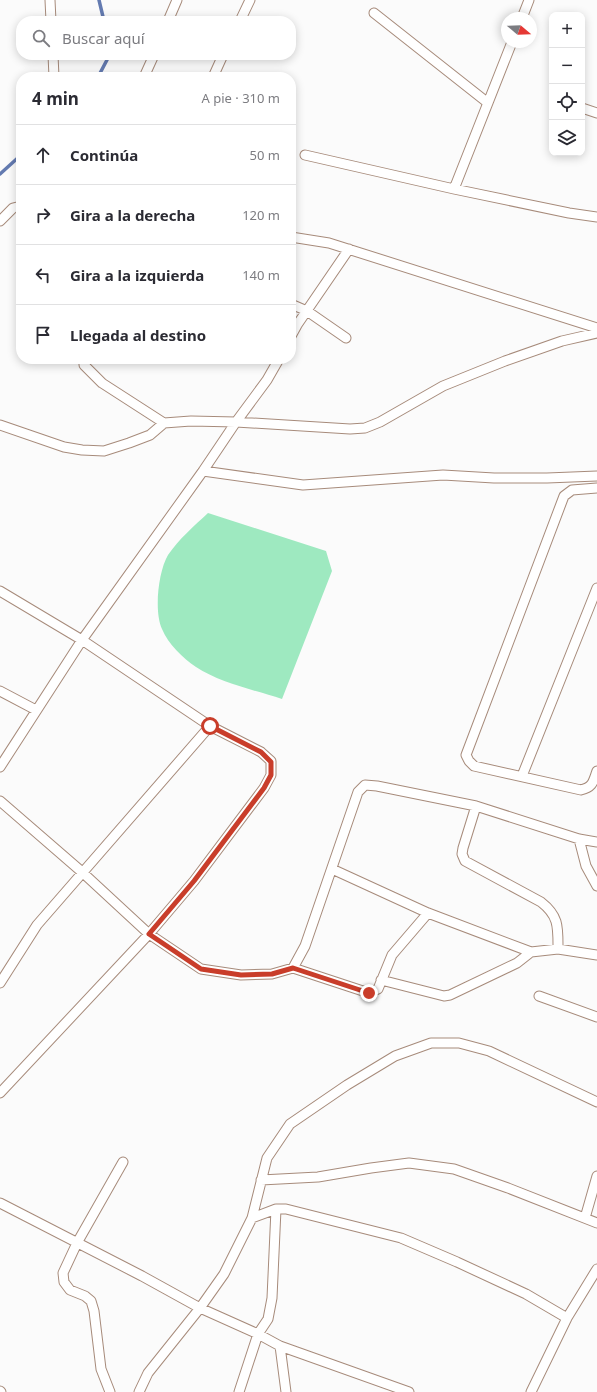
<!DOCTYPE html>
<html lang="es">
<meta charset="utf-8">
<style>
:root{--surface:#fff;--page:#f2f2f3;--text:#2b2b33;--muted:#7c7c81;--line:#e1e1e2}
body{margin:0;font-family:"Noto Sans",sans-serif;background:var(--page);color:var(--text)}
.controls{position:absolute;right:12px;top:12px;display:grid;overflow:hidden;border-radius:8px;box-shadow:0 2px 10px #0003}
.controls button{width:36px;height:36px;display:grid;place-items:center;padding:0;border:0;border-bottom:1px solid var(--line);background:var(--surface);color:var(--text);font:20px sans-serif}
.compass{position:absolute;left:501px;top:12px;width:36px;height:36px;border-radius:50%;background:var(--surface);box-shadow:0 2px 10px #0003;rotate:109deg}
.stop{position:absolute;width:12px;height:12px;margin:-9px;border:3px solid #c93d2a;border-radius:50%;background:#fff}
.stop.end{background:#c93d2a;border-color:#fff;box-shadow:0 1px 4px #0008}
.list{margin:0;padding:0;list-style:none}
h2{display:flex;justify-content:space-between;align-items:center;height:52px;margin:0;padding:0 16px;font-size:17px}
h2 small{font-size:13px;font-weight:400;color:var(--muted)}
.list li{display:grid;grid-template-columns:26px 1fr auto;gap:12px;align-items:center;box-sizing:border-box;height:60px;padding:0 16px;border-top:1px solid var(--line)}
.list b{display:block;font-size:15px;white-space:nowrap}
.list em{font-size:13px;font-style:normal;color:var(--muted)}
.icon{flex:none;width:22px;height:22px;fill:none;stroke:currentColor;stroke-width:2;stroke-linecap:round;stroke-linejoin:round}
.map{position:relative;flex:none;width:597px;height:1392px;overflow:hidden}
.search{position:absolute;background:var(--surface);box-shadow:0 2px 10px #0003;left:16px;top:16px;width:280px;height:44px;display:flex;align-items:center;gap:10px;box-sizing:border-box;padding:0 14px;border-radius:16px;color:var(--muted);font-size:15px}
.panel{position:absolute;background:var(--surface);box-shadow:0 2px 10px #0003;left:16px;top:72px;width:280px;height:292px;border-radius:16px}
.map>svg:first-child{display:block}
.green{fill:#9ee9c0}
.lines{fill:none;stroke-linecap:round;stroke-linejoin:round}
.stream{stroke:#647bb1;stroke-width:3.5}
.minor-casing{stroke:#a78b7b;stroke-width:11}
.minor{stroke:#fff;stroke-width:9}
.route{stroke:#c93d2a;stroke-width:5}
</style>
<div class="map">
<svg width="597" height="1392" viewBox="0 0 597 1392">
<rect width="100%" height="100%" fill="#fbfbfb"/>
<path class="green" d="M208,513L326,551L332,571L282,699C255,690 220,683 196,667C183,658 168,644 162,629C154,612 158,572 168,555C179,539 194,526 208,513Z"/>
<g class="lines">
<path class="stream" d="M99,0L104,21
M98,77L108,58V55
M0,174L21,155"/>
<defs>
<path id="minor" d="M50,0L51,21
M374,13L488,103
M522,18L529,0
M168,21L177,0
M240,21L250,0
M53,55L54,77
M144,77L154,55
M213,77L223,55
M582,108L597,113
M305,155L454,189L569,213L597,217
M454,189L512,42
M0,221L13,208L21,206
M291,237L329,243L597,328
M291,304L307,311L346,338
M291,336L297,325L349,249
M84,359V365L102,383L164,423
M0,425L64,447L82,450L104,451L129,443L150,435L164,423L191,421L236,422L350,429L365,428L380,422L443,386L505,361L562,341L597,333
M203,471L303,485L443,475L494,478H547L597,476
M597,488L572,490L564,496L466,755L469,761L474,766L581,790C593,787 593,782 597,771
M0,591L82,640L210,726L261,752L271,761V775L264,788L194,881L149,934L0,1093
M0,691L36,710
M0,767L82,640L203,471L236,422L267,380L279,359
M522,776L597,588
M0,801L82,872L149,934L201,969L241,975L272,974L293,968L369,993L378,989L392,955L428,913
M476,806L463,848L462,854L465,861L541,902C559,916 558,927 558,949
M579,839L586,866L597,886
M332,869L428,913L531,952
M293,968L305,946L358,792L365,785L377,786L476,806L579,839L597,842
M381,980L444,996L450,995L517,963L531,952L558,949L597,955
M0,983L37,925L210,726
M539,996L597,1017
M261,1180L318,1177L371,1168L409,1163L454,1169L508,1188L597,1223
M0,1203L142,1276L200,1308L258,1334L280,1346L409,1392
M252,1218L276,1209H286L401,1238L457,1262L526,1294L567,1318
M585,1218L597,1176
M280,1346L286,1392
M0,1391L1,1392
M110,1392L101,1369L94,1311L91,1301L85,1296L70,1290L64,1282L63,1273L77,1243L123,1162
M139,1392L148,1373L200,1308L224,1274L252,1218L267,1158L290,1124L347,1085L395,1056L431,1043H459L489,1051L597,1102
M239,1392L258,1334L268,1319L272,1298L276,1209
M531,1392L567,1318L597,1269"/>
</defs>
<use href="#minor" class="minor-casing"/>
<use href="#minor" class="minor"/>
</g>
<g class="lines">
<path class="route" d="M210,726L261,752L271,762V775L264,788L194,881L149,934L201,969L241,975L272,974L293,968L369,993"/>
</g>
</svg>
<div class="controls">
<button>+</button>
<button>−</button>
<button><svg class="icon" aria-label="locate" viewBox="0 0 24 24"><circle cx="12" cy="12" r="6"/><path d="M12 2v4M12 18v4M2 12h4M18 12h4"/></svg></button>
<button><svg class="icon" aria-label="layers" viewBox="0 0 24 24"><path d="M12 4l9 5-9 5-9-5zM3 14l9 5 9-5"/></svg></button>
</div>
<svg class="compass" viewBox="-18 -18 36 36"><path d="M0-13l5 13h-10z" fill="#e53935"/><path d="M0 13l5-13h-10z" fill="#7c7c81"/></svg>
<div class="stop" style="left:210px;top:726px"></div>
<div class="stop end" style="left:369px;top:993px"></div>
<div class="search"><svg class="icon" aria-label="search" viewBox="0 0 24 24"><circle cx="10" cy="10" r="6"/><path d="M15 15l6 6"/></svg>Buscar aquí</div>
<section class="panel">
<h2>4 min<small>A pie · 310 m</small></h2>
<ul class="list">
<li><svg class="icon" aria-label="ahead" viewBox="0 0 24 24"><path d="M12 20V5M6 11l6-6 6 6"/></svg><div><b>Continúa</b></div><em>50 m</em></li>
<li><svg class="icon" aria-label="right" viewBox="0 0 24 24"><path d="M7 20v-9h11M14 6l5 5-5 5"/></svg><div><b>Gira a la derecha</b></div><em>120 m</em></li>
<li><svg class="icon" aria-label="left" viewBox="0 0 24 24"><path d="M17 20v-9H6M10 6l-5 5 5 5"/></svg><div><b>Gira a la izquierda</b></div><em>140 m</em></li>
<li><svg class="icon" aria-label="arrive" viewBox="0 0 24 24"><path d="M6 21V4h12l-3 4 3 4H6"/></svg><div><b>Llegada al destino</b></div></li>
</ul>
</section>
</div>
